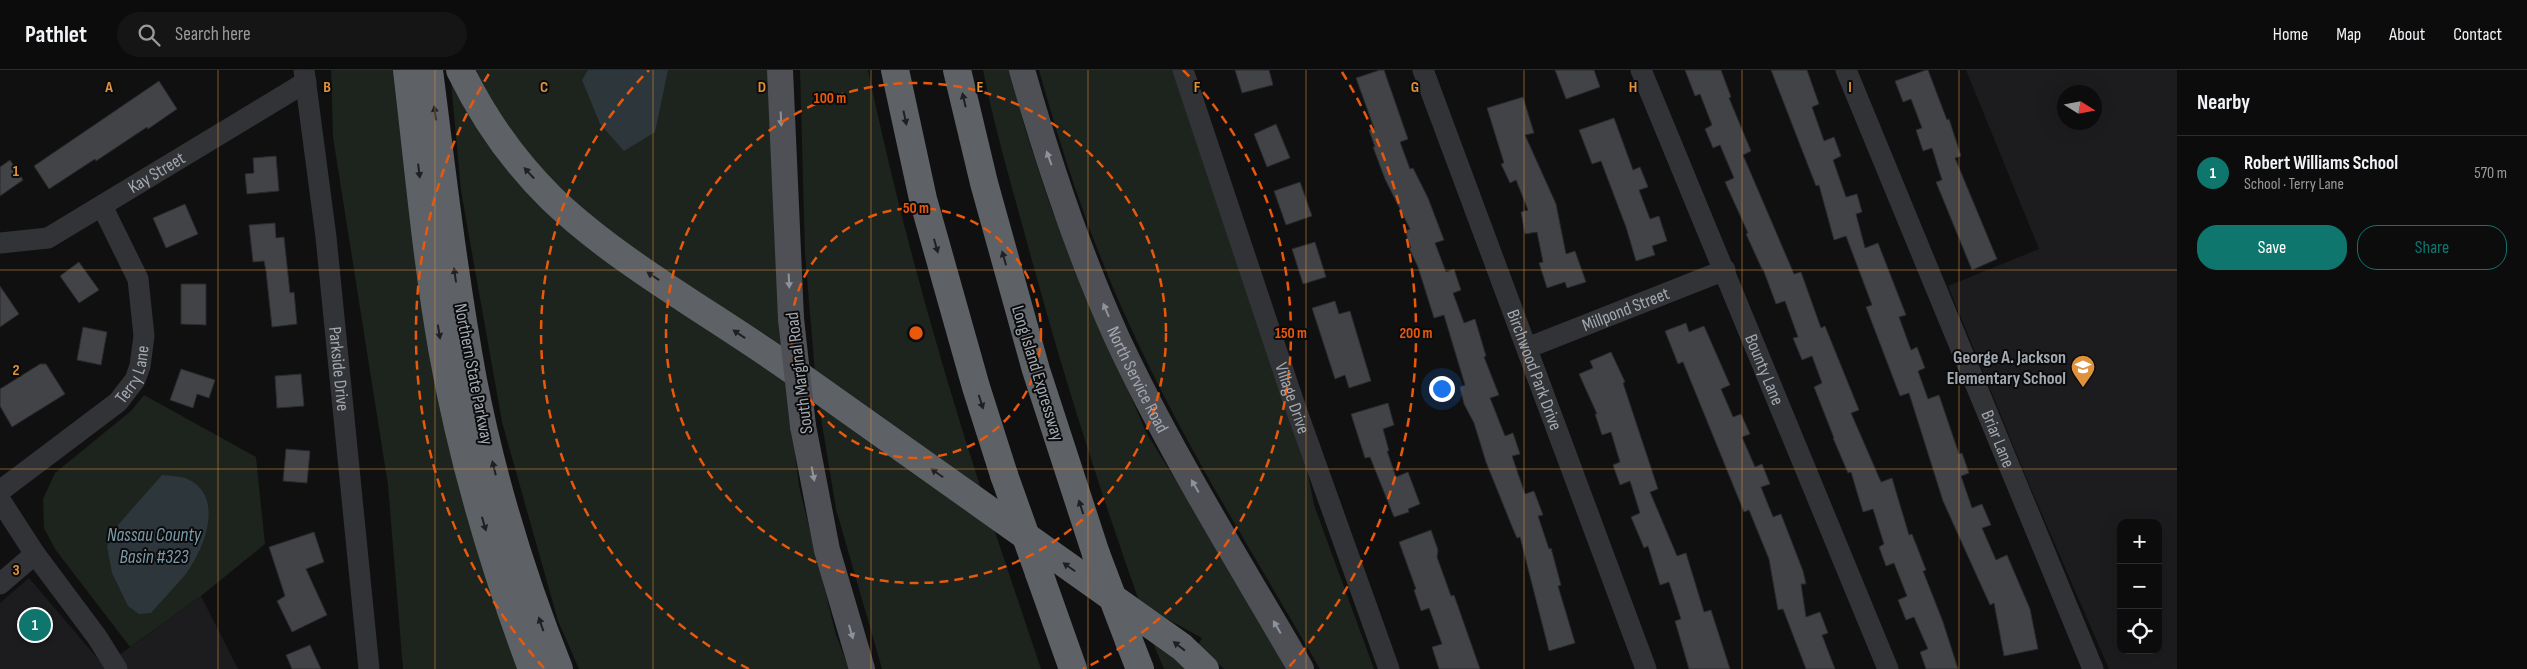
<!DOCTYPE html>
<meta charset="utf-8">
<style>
:root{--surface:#0c0c0d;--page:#151516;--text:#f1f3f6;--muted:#9a9b9d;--line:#2c2c2e;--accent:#0f766e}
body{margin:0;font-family:"Sofia Sans Condensed",sans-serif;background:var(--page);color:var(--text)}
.controls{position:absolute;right:15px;bottom:15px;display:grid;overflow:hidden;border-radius:10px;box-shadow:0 5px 20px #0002}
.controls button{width:45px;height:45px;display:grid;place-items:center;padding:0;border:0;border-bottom:1px solid var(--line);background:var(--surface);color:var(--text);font:25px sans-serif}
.compass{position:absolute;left:2057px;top:15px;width:45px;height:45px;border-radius:50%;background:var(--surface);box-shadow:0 5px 20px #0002;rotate:101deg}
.you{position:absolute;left:1441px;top:318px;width:18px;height:18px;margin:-12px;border:4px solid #fff;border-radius:50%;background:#1a73e8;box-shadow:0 0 0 8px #1a73e833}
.badge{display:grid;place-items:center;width:32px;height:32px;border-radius:50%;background:var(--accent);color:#fff;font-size:16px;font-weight:700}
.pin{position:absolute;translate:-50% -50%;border:2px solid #fff;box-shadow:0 1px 5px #0006}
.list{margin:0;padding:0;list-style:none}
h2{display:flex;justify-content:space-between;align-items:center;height:65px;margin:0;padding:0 20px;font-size:21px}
h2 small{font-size:16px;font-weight:400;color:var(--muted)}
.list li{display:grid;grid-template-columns:32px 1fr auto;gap:15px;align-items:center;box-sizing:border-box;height:75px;padding:0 20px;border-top:1px solid var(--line)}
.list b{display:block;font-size:19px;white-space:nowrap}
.list p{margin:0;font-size:16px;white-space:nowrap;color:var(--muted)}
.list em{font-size:16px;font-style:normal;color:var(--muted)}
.actions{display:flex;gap:10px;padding:15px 20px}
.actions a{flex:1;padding:11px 0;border:1px solid var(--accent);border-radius:20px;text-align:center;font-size:18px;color:var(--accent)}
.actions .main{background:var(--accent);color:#fff}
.icon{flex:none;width:28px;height:28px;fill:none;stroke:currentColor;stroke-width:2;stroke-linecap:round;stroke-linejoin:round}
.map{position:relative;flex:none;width:2177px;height:599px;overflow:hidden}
header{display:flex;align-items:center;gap:30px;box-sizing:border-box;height:70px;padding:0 25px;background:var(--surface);border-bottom:1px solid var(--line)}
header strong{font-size:24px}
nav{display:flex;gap:28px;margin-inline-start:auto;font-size:18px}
.search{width:350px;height:45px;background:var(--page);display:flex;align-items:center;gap:12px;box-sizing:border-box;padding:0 18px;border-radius:28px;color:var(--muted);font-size:19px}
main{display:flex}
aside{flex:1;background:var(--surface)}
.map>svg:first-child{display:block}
.built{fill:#1c1c1e;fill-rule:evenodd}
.green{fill:#1d231d}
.water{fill:#2d363a}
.building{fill:#424347;stroke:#2a2b2d}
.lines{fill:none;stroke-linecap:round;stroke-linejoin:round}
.minor{stroke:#323336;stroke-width:21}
.major{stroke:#4e5055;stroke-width:26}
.highway{stroke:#5e6166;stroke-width:28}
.major-bridge{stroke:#4e5055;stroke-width:26}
.highway-bridge{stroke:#5e6166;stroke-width:28}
.oneway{fill:#202022}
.oneway2{fill:#8e939a}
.grid{fill:none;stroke:#df913b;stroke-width:1;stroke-opacity:0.55}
.ring{fill:none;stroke:#e8590c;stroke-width:2.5;stroke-dasharray:9 6}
.labels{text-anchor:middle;stroke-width:4;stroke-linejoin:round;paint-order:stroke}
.street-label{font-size:18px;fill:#a3a9b1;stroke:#0b0b0c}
.poi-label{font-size:18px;font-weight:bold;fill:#a3a9b1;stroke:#0b0b0c;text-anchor:end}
.water-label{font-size:19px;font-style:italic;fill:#7c9aa9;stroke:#0b0b0c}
.grid-label{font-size:16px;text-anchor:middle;font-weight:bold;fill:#df913b;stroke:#0b0b0c;stroke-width:4;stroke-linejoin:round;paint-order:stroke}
.centre{fill:#e8590c;stroke:#0b0b0c;stroke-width:2.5}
.ring-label{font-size:15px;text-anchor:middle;font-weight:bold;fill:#e8590c;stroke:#0b0b0c;stroke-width:4;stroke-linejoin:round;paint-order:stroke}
</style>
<header>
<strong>Pathlet</strong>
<div class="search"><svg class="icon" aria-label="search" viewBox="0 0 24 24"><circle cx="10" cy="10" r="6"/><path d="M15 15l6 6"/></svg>Search here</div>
<nav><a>Home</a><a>Map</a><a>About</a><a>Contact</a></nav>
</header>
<main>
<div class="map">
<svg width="2177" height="599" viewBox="0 0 2177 599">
<rect width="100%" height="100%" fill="#101011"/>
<path class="built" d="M1966,0H2177V599H2109L2031,419L1948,216L2039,179ZM2064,22H2094V52H2064ZM2121,453H2158V580H2121Z
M29,508L104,596L201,526L238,599H0V533Z"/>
<path class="green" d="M331,0H394L521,599H403L388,415L333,67Z
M476,0H771L783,284L601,159L541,103L489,32Z
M800,0H868C898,143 937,283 982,422L815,303L805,184Z
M983,0H1010L1025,58L1051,138L1146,362L1226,492L1286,599H1224L1198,575L1202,568L1140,534C1098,415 1061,298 1028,176C1012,117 995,60 983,0Z
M1039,0H1183L1295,336L1314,435L1374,599H1320C1255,486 1184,375 1130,256C1092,174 1063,87 1039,0Z
M450,1L509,98L786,308L799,416L836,565L849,599H579L558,551L502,352L461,121Z
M144,325L256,387L265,474L201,526L130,577L55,479L44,458L43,429L55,403L131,341Z
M818,330L991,450L1041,599H882L836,439Z
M1151,568L1189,599H1164Z"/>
<path class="water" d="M588,0H668L655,62L624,81L600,54L582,10Z
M162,405C169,406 178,406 185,408C227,424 204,480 185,505C174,518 162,530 151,543L139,544L128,536L112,503L107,476L118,455Z"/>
<path class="building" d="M1235,0H1269L1273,15L1242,23Z
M1380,0H1384L1408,69L1400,72L1410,99L1413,98L1428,128L1444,170L1435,173L1446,202L1454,199L1461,220L1453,223L1464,253L1475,249L1486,286L1484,287L1499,325L1490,328L1505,366L1513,363L1520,384L1512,386L1525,424L1534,421L1543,445L1538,446L1549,479L1551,478L1561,515L1558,516L1575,573L1549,581L1520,467L1517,468L1513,459L1486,392L1474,353L1464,334L1460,317L1465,315L1444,245L1434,248L1418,197L1409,178H1411L1405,161L1410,159L1385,109L1373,77H1375L1369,60L1374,58L1356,8Z
M1555,0H1594L1600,17L1566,29Z
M1685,0H1721L1731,27L1729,28L1751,81L1743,85L1794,204L1801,202L1821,258L1825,256L1859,340L1851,343L1881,412L1892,408L1909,465L1912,464L1926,500L1923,501L1943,552L1958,599H1926L1920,582L1928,579L1914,547L1906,550L1898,530L1907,526L1894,493L1886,496L1879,477L1884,474L1873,439L1863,442L1851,402L1848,403L1833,368H1834L1814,317L1822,313L1812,286L1802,290L1793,268L1798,267L1785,231L1776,234L1763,199H1762L1746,164L1748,163L1725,112L1734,108L1720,75L1713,78L1705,59L1712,55L1700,24L1695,26Z
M1771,0H1807L1819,34L1812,37L1824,71L1834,67L1841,86L1833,90L1846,127L1857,124L1862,142L1856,144L1865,178L1878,173L1906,245L1899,247L1911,280L1917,277L1925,298L1918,301L1928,329L1939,325L1959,384L1962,383L1969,403L1961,406L1972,438L1982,434L1991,455L1982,458L1996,490L2007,485L2030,539L2038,579L2004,586L1994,533L1990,535L1943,431L1909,323L1900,326L1866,237L1872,235L1846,166L1834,170L1819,115L1816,116Z
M1926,0H1928L1947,50L1949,49L1961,86L1955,88L1997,189L1972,200L1936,112L1942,110L1932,78L1923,81L1916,60L1922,58L1911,29L1903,32L1895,11Z
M159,11L177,39L148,59L147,57L96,91L95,89L49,119L34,96Z
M1523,27L1534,63L1525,65L1556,134L1566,184L1575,181L1586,212L1567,218L1565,212L1547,218L1539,193L1543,192L1537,162L1525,164L1521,142L1528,140L1516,110L1510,113L1501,94L1504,93L1487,38Z
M1614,48L1633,100L1640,97L1648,117L1639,120L1650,149L1659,146L1667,171L1652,176L1655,185L1636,191L1626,157L1601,91L1592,94L1579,60Z
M1276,54L1290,88L1267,97L1254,64Z
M276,86L279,121L247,124L245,104L254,103L253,88Z
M10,90L23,110L0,126V97Z
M1300,112L1312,146L1286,155L1274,121Z
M185,134L198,164L166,178L153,148Z
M275,153L276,168L284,167L290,223L294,222L297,254L272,257L266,201L264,191L253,192L249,155Z
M1315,172L1326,207L1303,214L1292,179Z
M79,192L99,220L79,233L60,206Z
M181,214H206V255L181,254Z
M0,216L19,244L0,257Z
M1335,231L1339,244L1350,241L1371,311L1349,318L1345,305L1335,309L1312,238Z
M1686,253L1689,262L1704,256L1730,315L1721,319L1733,347L1741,344L1750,364L1742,367L1755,397L1762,394L1770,414L1761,417L1773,447L1781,444L1803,501L1806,514H1801L1806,547L1820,542L1828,563L1822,565L1835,599H1806L1783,539L1778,540L1769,489L1749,440L1744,442L1683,292L1678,294L1665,261Z
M83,257L107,262L101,295L77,290Z
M1611,282L1625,312L1623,313L1658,419L1650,422L1677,486L1686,483L1704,542L1711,540L1730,599H1689L1675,551L1681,549L1669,512L1660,515L1648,476L1644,478L1631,447L1640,443L1630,411L1620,415L1613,395L1620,392L1611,362L1602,365L1595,344H1597L1579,304L1593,298L1590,291Z
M40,294H46L65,324L12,357L0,336V319Z
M181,299L215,310L209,328L197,324L193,338L170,330Z
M301,304L304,336L277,338L275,306Z
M1388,333L1394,355L1383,359L1389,381H1387L1396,407L1408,402L1420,434L1408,439L1409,442L1394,447L1370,387L1365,388L1351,344Z
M286,379L310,381L307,413L283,411Z
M1431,460L1438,480L1437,487L1451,526L1454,525L1480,599H1439L1432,577L1442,574L1429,538L1421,541L1414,520L1416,519L1399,472Z
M314,462L324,492L306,499L327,545L292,562L277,531L285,526L269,477Z
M310,575L321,599H292L286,585Z"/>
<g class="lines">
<g class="minor">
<path id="s1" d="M304,0L326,167L369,599"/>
<path id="s2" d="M1183,0L1295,336L1389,599"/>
<path id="s3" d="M1423,0L1646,599"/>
<path id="s4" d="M1641,0L1888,599"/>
<path id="s5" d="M1846,0L2093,599"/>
<path id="s6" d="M0,173L48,168L306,12"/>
<path id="s7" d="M1527,278L1725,200"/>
<path id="s8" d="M0,421L118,332L135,310L140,296L144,266L138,209L102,136"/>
<path d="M0,430L35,484L97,567L117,599"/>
<path d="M0,514L35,484"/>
</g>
<g class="major">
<path d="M780,0L791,249"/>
<path id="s9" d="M1022,0C1048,91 1078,182 1117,268C1170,382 1238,490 1301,599"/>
<path d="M803,356L827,480L862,599"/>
</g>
<path class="highway" d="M407,0C418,93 426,186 442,278C461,385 494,498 532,599
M429,0C442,103 454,207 473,310C492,408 522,506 559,599
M460,0C483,47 514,92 552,129C621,195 718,247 796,303C925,394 1053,486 1182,577L1205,599
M895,0L923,129L976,317L1004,405
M957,0L984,113L1036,300L1096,484
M1039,503L1073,599
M1129,571L1140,599"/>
<path class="major-bridge" d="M791,249L803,356"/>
<path class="highway-bridge" d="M1004,405L1039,503
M1096,484L1129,571"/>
</g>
<defs><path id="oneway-solid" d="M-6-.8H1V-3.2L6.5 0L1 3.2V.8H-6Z" transform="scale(1.25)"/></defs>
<g class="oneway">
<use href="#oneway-solid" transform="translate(964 30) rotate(-103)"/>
<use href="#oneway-solid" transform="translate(435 43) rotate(-97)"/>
<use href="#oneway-solid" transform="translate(905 48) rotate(78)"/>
<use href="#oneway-solid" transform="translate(419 101) rotate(83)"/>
<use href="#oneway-solid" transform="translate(529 103) rotate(-133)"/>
<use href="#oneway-solid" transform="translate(936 176) rotate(74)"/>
<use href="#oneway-solid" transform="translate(1004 188) rotate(-106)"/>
<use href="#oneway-solid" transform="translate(455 205) rotate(-98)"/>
<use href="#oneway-solid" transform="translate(653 206) rotate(-146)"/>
<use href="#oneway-solid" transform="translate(439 262) rotate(81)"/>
<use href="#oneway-solid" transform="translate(739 264) rotate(-146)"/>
<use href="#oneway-solid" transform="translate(981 332) rotate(72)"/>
<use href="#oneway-solid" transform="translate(494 398) rotate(-104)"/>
<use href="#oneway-solid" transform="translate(937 403) rotate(-145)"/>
<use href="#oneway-solid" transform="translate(1081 437) rotate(-108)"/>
<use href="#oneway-solid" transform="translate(484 454) rotate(74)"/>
<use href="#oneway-solid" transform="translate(1069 497) rotate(-145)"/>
<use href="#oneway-solid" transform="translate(541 554) rotate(-109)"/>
<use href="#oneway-solid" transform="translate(1179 576) rotate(-142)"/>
</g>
<g class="oneway2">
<use href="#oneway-solid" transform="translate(781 49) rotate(87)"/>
<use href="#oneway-solid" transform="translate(1049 88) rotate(-110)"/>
<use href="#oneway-solid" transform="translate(789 211) rotate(87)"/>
<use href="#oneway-solid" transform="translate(1106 240) rotate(-113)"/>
<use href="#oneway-solid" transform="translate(813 404) rotate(79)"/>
<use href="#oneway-solid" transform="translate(1195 416) rotate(-120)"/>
<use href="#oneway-solid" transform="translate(1277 557) rotate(-120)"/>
<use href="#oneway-solid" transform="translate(851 562) rotate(74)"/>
</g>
<path class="grid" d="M218,0V599M435,0V599M653,0V599M871,0V599M1088,0V599M1306,0V599M1524,0V599M1742,0V599M1959,0V599M0,200H2177M0,399H2177"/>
<g class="ring">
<circle cx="916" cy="263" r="125"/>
<circle cx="916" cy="263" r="250"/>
<path d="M749 599A375 375 0 0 1 649 0M1183 0A375 375 0 0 1 1083 599"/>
<path d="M544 598A500 500 0 0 1 490 2M1342 2A500 500 0 0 1 1288 598"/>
</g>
<defs>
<symbol id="school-pin" viewBox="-11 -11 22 30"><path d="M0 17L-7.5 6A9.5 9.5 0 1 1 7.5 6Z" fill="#df913b" stroke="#0b0b0c"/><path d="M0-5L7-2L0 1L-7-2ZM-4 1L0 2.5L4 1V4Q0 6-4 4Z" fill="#fff"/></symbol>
</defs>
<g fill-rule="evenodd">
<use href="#school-pin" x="2069" y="283" width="28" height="38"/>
</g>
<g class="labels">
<g class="street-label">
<text dy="6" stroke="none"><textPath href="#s6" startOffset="175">Kay Street</textPath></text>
<text dy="6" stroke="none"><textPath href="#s7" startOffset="106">Millpond Street</textPath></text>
<text dy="6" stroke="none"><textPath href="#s1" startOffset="301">Parkside Drive</textPath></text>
<text dy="6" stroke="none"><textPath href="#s3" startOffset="320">Birchwood Park Drive</textPath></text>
<text dy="6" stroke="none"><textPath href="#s4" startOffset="324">Bounty Lane</textPath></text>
<text dy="6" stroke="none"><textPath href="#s8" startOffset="180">Terry Lane</textPath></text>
<text transform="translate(799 303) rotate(-97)" y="6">South Marginal Road</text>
<text transform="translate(1038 303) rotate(73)" y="6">Long Island Expressway</text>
<text transform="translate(474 304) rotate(79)" y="6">Northern State Parkway</text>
<text dy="6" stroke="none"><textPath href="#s9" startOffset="331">North Service Road</textPath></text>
<text dy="6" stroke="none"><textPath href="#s2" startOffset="346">Village Drive</textPath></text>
<text dy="6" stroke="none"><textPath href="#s5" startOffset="399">Briar Lane</textPath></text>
</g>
<g class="poi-label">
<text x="2066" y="293">George A. Jackson<tspan x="2066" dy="21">Elementary School</tspan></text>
</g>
<g class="water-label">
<text x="154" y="471">Nassau County<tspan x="154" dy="22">Basin #323</tspan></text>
</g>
</g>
<g class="grid-label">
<text x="109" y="22">A</text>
<text x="327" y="22">B</text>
<text x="544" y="22">C</text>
<text x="762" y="22">D</text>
<text x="980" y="22">E</text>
<text x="1197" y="22">F</text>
<text x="1415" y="22">G</text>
<text x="1633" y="22">H</text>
<text x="1850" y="22">I</text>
<text x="16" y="106">1</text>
<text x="16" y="305">2</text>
<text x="16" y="505">3</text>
</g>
<circle cx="916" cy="263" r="8" class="centre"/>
<g class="ring-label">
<text x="830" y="33">100 m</text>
<text x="916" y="143">50 m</text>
<text x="1291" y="268">150 m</text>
<text x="1416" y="268">200 m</text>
</g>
</svg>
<div class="controls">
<button>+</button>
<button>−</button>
<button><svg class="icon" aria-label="locate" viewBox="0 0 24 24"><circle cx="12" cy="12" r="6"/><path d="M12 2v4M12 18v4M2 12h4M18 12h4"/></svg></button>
</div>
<svg class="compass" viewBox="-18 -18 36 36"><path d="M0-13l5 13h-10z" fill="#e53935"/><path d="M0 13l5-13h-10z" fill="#9a9b9d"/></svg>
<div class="you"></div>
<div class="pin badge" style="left:35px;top:555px">1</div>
</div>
<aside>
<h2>Nearby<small></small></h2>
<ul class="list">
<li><span class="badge">1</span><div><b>Robert Williams School</b><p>School · Terry Lane</p></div><em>570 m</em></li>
</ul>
<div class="actions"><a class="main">Save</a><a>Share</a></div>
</aside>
</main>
